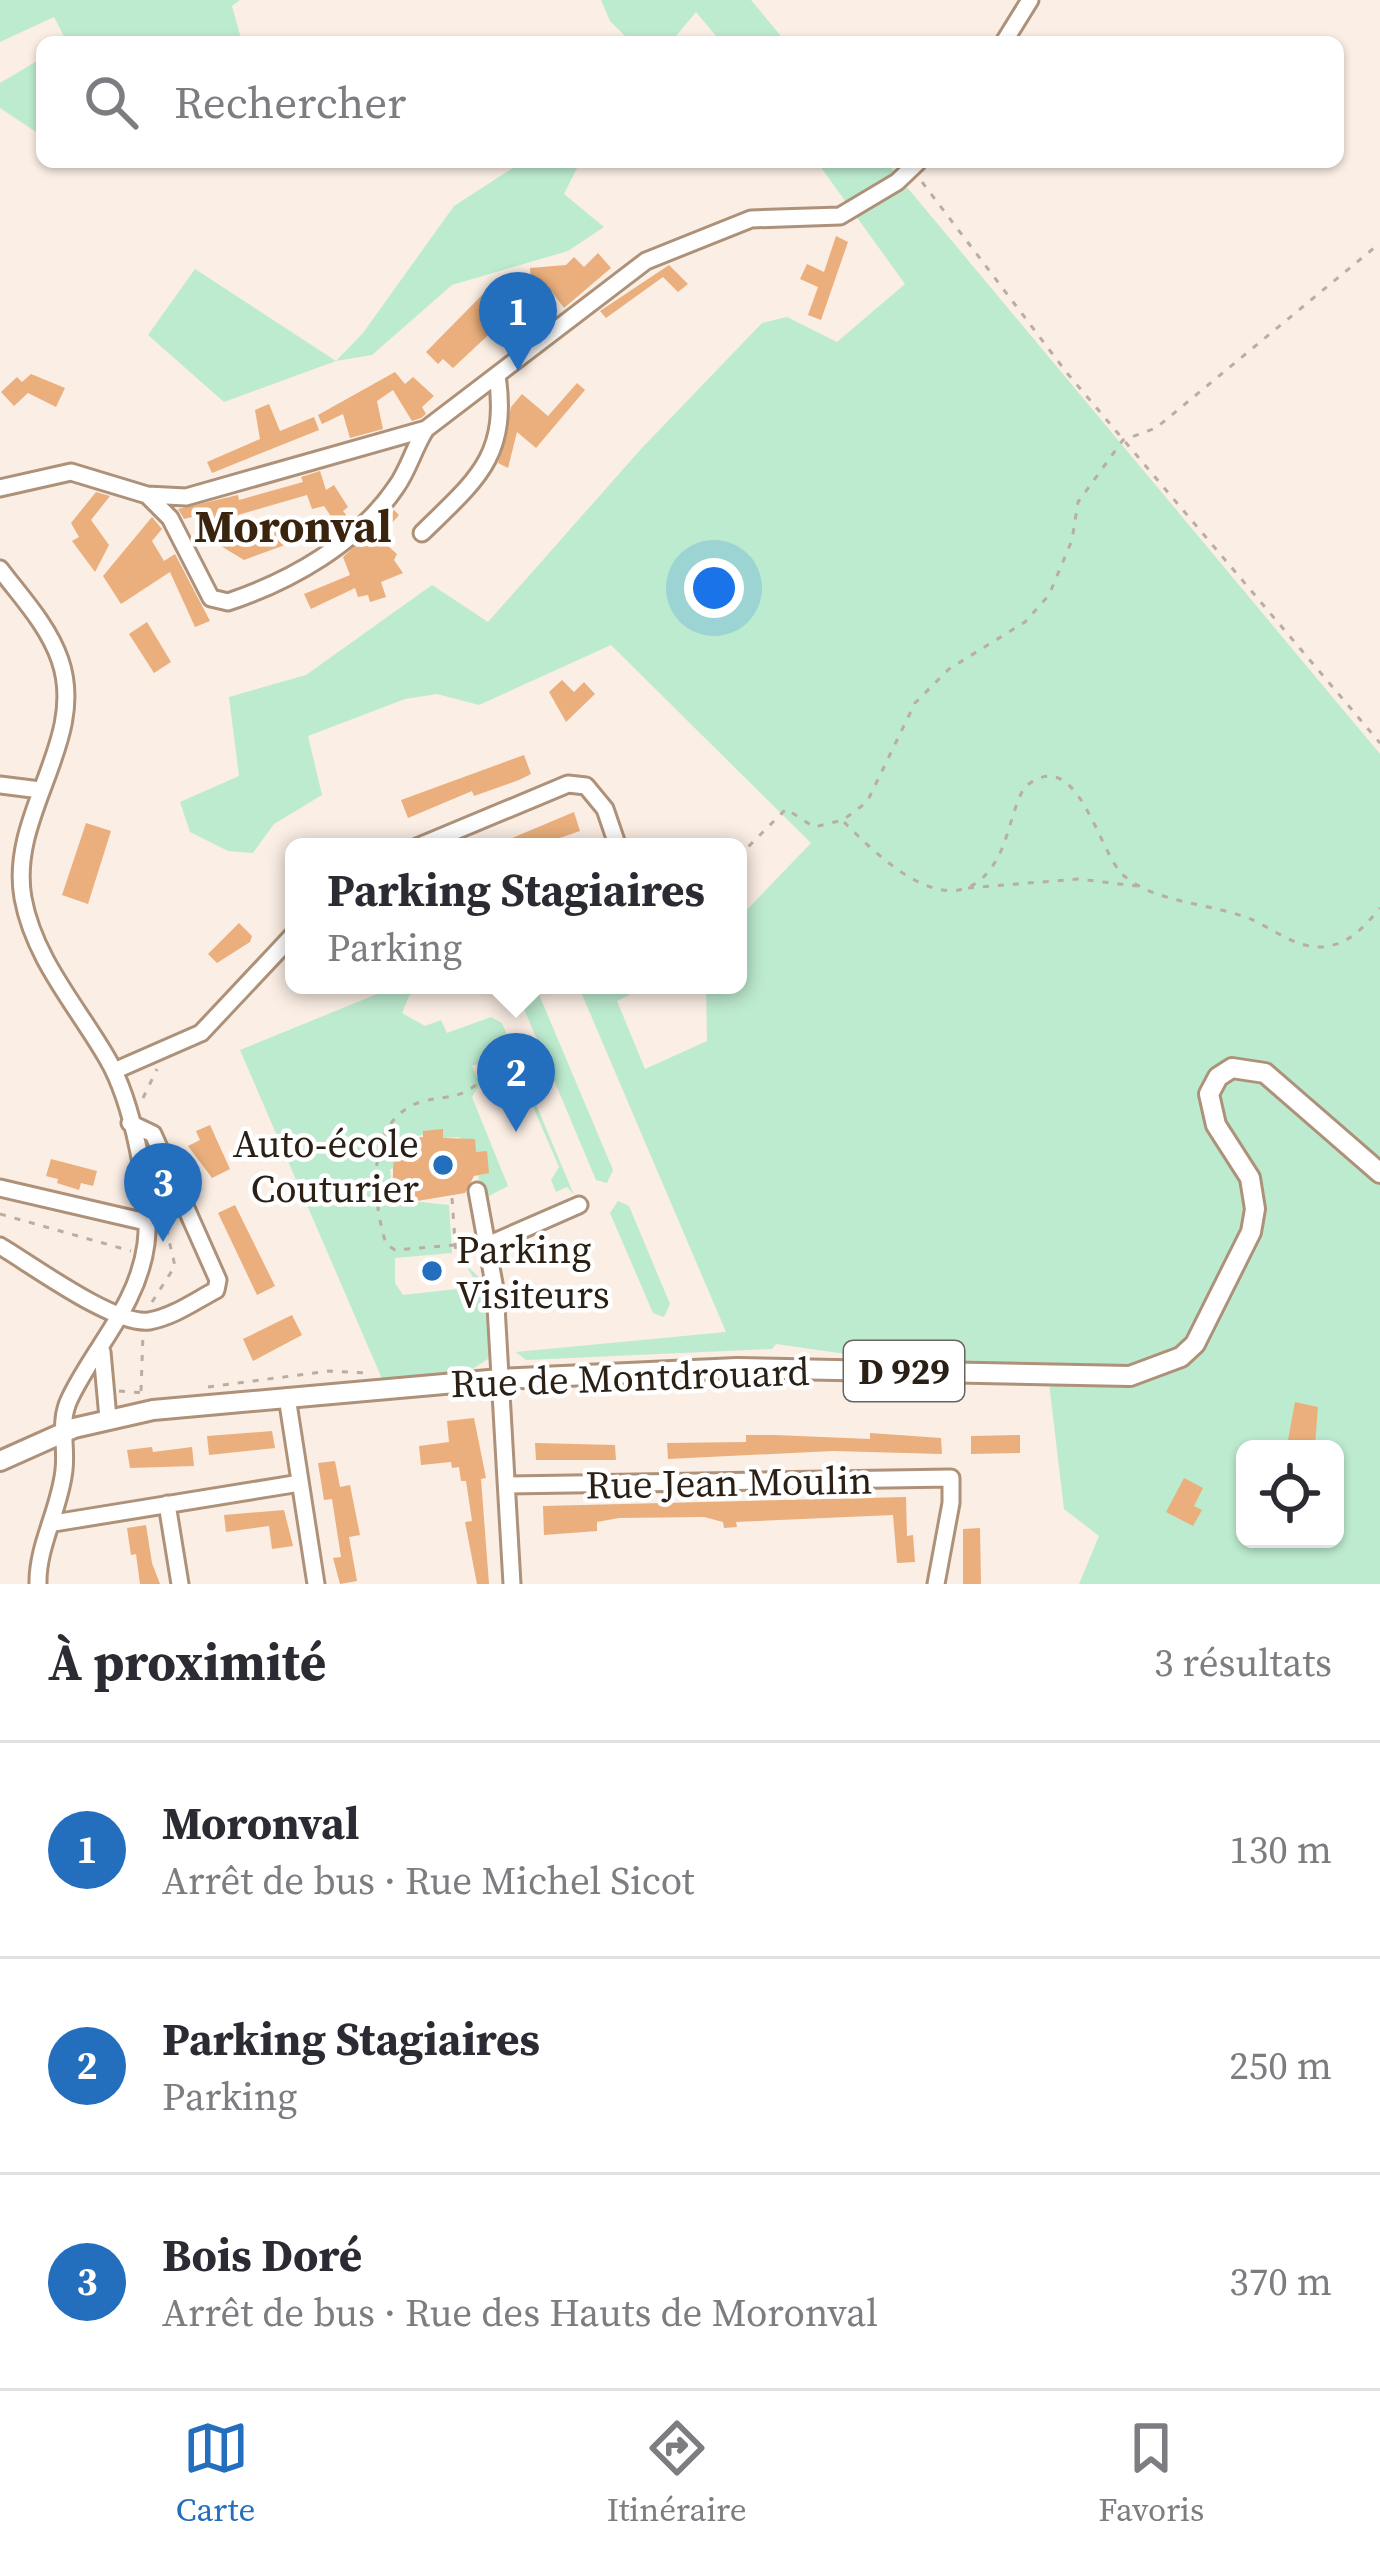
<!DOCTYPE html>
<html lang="fr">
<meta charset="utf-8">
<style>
:root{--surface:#fff;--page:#f2f2f3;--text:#2b2b33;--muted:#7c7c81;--line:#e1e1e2;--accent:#236ebd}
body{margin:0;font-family:"Source Serif 4",serif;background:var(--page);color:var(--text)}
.controls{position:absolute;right:36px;bottom:36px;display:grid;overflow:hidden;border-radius:18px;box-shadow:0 3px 9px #0004}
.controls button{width:108px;height:108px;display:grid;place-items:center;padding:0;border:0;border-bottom:3px solid var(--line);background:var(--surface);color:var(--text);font:60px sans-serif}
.you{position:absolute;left:714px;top:588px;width:42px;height:42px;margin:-30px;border:9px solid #fff;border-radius:50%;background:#1a73e8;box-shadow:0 0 0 18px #1a73e833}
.badge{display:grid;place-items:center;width:78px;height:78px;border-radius:50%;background:var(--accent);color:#fff;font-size:39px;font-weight:700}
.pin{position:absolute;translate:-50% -99px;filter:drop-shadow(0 3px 6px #0008)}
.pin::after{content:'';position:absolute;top:63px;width:42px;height:36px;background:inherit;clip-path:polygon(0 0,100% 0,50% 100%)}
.popup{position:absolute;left:285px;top:838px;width:462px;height:156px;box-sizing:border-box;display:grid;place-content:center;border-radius:18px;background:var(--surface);filter:drop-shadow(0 3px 9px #0005);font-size:39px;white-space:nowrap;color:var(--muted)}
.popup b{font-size:45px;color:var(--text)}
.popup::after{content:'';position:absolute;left:50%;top:100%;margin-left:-24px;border:24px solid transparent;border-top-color:var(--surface)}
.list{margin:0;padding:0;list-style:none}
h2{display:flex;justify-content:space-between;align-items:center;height:156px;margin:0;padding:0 48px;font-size:51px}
h2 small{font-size:39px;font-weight:400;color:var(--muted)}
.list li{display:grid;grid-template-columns:78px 1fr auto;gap:36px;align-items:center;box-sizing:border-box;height:216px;padding:0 48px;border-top:3px solid var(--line)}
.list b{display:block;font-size:45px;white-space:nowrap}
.list p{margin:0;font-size:39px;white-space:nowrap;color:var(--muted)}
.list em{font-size:39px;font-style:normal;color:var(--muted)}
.icon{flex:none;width:66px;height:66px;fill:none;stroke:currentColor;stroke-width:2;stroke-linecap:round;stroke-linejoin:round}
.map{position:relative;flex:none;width:1380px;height:1584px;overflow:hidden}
.search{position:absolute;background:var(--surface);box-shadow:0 3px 9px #0004;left:36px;right:36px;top:36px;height:132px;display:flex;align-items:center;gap:30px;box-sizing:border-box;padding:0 42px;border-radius:18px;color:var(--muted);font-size:45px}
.sheet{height:804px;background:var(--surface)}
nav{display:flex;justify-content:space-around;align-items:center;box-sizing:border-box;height:168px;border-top:3px solid var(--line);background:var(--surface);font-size:33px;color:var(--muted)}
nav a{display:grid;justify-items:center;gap:6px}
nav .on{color:var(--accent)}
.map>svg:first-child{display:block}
.green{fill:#bdebcf;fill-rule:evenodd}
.building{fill:#eaaf7c}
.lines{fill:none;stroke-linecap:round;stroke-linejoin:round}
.minor-casing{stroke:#ae9179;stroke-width:21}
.major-casing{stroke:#ae9179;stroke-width:24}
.path{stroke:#baada3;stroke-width:3;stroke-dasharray:6 9;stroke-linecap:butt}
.minor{stroke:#fff;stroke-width:15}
.major{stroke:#fff;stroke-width:18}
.poi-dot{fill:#236ebd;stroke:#fff;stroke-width:4.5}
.labels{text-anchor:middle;stroke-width:9;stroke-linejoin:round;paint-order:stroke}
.shield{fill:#fff;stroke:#6b635c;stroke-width:3}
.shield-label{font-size:36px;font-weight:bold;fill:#2b2016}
.poi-label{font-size:39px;fill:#2b2016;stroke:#fff;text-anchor:end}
.street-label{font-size:39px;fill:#2b2016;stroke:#fff}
.quarter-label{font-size:45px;font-weight:bold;fill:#3b240e;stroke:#fff}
</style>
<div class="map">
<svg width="1380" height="1584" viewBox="0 0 1380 1584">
<rect width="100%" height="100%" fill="#fbeee4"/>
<path class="green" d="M0,0H240L232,6L242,42H67L54,17L0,42Z
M601,0H751L786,42H721L696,12L671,42H631L610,21Z
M42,58V136L0,108V83Z
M522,162H580L564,194L604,227L568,251L452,285L372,355L336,361L224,402L148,335L195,269L336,361L363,333L454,206Z
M817,162H886L1380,754V1584H1079L1099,1536L1064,1509L1049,1383L776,1344L772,1349L526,1360L516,1352L726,1332L578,985L626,987L629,995L617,1001L645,1069L707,1041L706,985H738V919L811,843L611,645L479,705L437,694L405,699L308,736L322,795L274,824L253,853L228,851L190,832L180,802L239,776L229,697L306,675L432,585L488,622L641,449L762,323L787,317L837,342L905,284ZM1245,1449H1335V1539H1245Z
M399,985H423L409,996L402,1013L425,1026L441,1020L447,1033L491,1017L502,1023L574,1195L567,1187L556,1192L551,1180L559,1167L511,1056L504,1068L497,1055L472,1066L480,1084L472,1097L508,1186L487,1197L485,1226L478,1174L487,1152H476L459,1137L443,1138V1130L405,1139L397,1168L390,1169L393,1199L449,1205L452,1253L395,1258V1283L403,1295L457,1289V1277L467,1286L474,1279L467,1267C496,1285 492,1322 494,1355L471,1370L383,1381L240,1050Z
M514,985H535L613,1170L607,1183L596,1180Z
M618,1201L629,1206L670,1304L664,1317L653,1313L610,1213Z"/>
<path class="building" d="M836,236L848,242L821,320L808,315L818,287L800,279L807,264L824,272Z
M598,253L611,268L564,308L552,292L532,308L519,296L531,283L530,268L566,265L574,257L584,267Z
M669,265L688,284L678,292L663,277L606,318L600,311Z
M487,290L495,299L500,295L515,310L453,368L443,359L438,364L426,352Z
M395,372L405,384L413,377L434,396L422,407L426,414L421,418L412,421L393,390L377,401L383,429L350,438L343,414L322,424L318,415Z
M31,374L65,388L56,407L28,393L14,406L1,392L17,377L22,382Z
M577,383L585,390L536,448L517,432L508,468L498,463L511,407L522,394L548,416Z
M269,404L280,431L314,417L319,430L212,473L207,462L260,439L255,410Z
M320,471L326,490L334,485L348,507L343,511L350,520L330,537L326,532L337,525L324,506L312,509L307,495L231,517L239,544L278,531L285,545L244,560L211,540L216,531L211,512L184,519L178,509L238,495L239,500L303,482L301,477Z
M96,492L110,496L91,520L109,545L95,572L72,541L79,537L71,523Z
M394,510L399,515L379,538L397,554L394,560L403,573L381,582L386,597L370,602L368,595L358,597L355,588L311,609L304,594L350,575L343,557Z
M152,517L162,529L152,541L164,561L175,554L210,621L195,627L170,572L121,604L103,576Z
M147,622L171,662L154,673L129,634Z
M562,680L574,692L584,682L595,694L566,722L549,692Z
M524,755L531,774L519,780L474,796L472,791L408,818L401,800Z
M574,812L580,831L533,847H491Z
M86,823L111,831L88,904L62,895Z
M239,923L252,936L250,942L217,963L208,954Z
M210,1125L230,1169L212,1178L188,1146L200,1140L196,1131Z
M443,1129V1138L475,1139L476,1152L487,1151L489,1173L474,1176L465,1193L405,1203L404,1198L392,1199L394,1147L405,1146L404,1139L423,1137V1131Z
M51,1159L97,1171L93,1186L81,1183L79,1190L57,1183L58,1179L46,1176Z
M235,1205L275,1286L257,1295L218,1213Z
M292,1315L302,1335L253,1361L243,1339Z
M1295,1402L1318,1407L1315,1445L1288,1440Z
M474,1418L486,1478L481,1479L489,1584H477L465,1522L472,1521L466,1481H461L459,1467L452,1468L451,1462L421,1465L419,1446L449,1442L447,1421Z
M272,1431L275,1448L209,1455L207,1436Z
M870,1433L941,1438L942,1454L833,1451L668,1459L667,1443L746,1442V1435H775L870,1439Z
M1020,1435V1453L971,1454V1436Z
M535,1443L615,1445L616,1460H536Z
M152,1447L153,1452L192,1447L194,1466L130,1468L127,1450Z
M335,1461L340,1487L350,1485L360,1535L349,1537L357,1581L340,1584L333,1558L341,1557L332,1499L324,1500L318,1463Z
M1184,1478L1203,1488L1194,1506L1202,1510L1193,1526L1166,1512Z
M906,1497L907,1536L913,1535L915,1562L897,1563L893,1515L736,1522L737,1527L724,1528L723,1522L704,1517L619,1518L597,1522V1531L544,1535L543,1506Z
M284,1510L293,1546L272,1549L269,1526L226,1532L224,1515Z
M146,1525L152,1563L160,1584H140L136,1554L131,1555L127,1528Z
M980,1528L981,1584H963V1529Z"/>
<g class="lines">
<defs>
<path id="minor" d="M1004,42L1030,0
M0,488L71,472L147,495L186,497L426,429L646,261L751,219L840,216L897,182L918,162
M149,497L170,518L211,598L228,602C291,581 358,543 396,487C409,469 414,447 426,429
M422,533C476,480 509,457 497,375
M0,569C21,597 48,625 60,660C88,741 8,814 23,898C34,959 77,1006 107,1058C132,1100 152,1195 146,1244C138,1305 95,1346 70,1398C58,1422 67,1444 64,1470C60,1509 37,1546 38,1584
M0,785L40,790
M417,847L568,784L586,786L605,809L618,847
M114,1071L201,1033L294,934
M0,1188L146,1222
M477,1191L495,1289L512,1584
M0,1246C32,1265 115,1326 149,1321C173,1317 195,1301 216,1290L218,1280L153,1134L130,1123
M485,1246L579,1205
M102,1352L108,1418
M287,1397L316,1584
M507,1485L951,1478V1503L936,1584
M167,1504L180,1584
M54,1523L300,1483"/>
<path id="major" d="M0,1461L74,1428L153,1410L500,1379L737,1368L1130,1376L1181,1357L1195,1344L1251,1232L1255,1209L1250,1178L1216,1125L1209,1094L1218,1077L1232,1068L1265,1073L1380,1173"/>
</defs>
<use href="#minor" class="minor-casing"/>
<use href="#major" class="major-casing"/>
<path class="path" d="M922,182L1067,373L1380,743
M844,822C881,859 955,933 997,859C1009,837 1012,810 1024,788C1077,740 1098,852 1123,875C1156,904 1214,903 1253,920C1274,930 1297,948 1321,947C1349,945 1363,928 1380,908
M738,857L786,809L814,827L843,820L867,802L915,703L949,669L1025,622L1049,595L1072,540L1078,502L1123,440L1156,428L1380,243
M968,888L1078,879L1137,886
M143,1098L157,1069
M452,1198L457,1270
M0,1214L131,1251
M455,1245L395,1250L386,1244C372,1199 364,1117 424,1101C450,1095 465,1099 483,1077
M152,1302L175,1266L164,1219
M208,1387L329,1371L366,1373
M119,1391L145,1393
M141,1391L143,1334"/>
<use href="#minor" class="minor"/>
<use href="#major" class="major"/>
</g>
<g class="poi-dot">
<circle cx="443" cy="1165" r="12"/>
<circle cx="432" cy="1271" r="12"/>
</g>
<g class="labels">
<rect class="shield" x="844" y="1341" width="120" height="60" rx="9"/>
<g class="shield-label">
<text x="904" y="1384">D 929</text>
</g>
<g class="poi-label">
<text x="419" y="1157">Auto-école<tspan x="419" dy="45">Couturier</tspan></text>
<text x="456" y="1263" text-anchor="start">Parking<tspan x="456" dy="45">Visiteurs</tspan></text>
</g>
<g class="street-label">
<text transform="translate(630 1377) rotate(-2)" y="14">Rue de Montdrouard</text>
<text transform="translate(729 1482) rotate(-1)" y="14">Rue Jean Moulin</text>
</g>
<g class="quarter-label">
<text x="293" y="542">Moronval</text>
</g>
</g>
</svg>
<div class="controls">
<button><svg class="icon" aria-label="locate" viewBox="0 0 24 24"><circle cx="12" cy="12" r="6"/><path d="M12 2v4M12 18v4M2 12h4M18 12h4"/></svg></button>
</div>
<div class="you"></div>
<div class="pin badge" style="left:518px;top:371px">1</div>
<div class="pin badge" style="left:516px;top:1132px">2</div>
<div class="popup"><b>Parking Stagiaires</b>Parking</div>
<div class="pin badge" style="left:163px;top:1242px">3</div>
<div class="search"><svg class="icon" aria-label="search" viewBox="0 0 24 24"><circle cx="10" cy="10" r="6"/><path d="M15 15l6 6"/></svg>Rechercher</div>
</div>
<section class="sheet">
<h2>À proximité<small>3 résultats</small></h2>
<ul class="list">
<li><span class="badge">1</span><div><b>Moronval</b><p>Arrêt de bus · Rue Michel Sicot</p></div><em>130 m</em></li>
<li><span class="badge">2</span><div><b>Parking Stagiaires</b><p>Parking</p></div><em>250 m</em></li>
<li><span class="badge">3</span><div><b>Bois Doré</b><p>Arrêt de bus · Rue des Hauts de Moronval</p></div><em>370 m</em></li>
</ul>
</section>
<nav>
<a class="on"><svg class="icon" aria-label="map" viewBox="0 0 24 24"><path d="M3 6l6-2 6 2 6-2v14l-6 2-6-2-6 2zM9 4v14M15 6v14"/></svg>Carte</a>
<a><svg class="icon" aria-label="directions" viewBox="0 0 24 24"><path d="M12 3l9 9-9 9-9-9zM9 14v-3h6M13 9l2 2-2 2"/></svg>Itinéraire</a>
<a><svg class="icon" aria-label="saved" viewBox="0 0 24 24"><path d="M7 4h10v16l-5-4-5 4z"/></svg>Favoris</a>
</nav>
